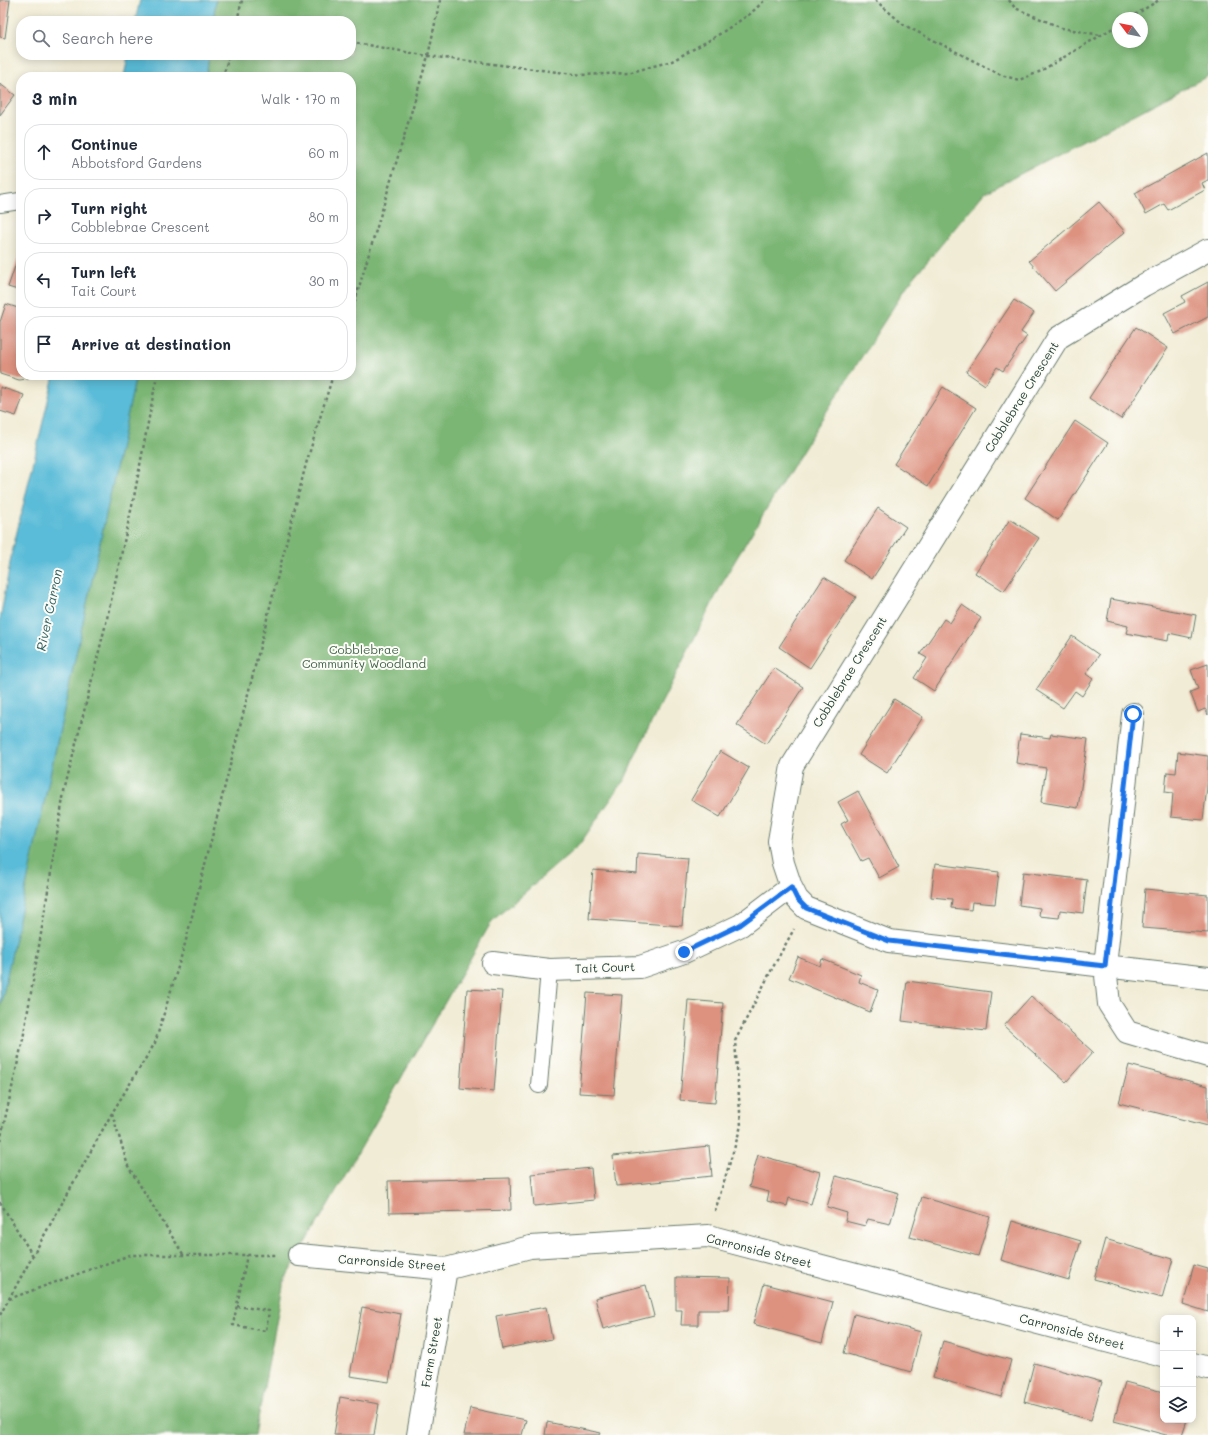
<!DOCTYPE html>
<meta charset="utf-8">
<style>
:root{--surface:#fff;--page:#f6f6f7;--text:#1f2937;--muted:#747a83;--line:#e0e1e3}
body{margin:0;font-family:Mali,sans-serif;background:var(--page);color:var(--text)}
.controls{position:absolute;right:12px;bottom:12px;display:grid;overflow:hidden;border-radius:8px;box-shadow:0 2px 10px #0003}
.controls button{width:36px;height:36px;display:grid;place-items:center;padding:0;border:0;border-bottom:1px solid var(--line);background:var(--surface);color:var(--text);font:20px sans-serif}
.compass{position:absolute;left:1112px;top:12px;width:36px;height:36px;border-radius:50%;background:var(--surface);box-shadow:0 2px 10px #0003;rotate:302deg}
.stop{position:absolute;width:12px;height:12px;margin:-9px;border:3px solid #1a73e8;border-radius:50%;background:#fff}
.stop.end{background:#1a73e8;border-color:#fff;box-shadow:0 1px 4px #0008}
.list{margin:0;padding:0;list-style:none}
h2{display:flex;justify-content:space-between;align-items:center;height:52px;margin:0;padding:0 16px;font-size:17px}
h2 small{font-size:13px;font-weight:400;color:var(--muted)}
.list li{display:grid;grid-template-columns:26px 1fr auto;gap:12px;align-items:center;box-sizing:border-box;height:56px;margin:0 8px 8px;padding:0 8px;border:1px solid var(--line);border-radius:16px}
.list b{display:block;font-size:15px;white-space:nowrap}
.list p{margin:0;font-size:13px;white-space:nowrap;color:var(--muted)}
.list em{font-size:13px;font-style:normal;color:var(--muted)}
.icon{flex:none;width:22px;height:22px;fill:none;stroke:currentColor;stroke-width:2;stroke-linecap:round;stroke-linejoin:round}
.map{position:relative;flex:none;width:1208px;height:1435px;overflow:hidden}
.search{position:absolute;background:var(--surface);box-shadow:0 2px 10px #0003;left:16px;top:16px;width:340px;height:44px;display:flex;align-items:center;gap:10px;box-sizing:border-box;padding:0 14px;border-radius:16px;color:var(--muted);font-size:15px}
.panel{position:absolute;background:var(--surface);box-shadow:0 2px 10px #0003;left:16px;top:72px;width:340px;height:308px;border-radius:16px}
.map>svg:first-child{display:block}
.forest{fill:#7cb674;stroke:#4e7a54;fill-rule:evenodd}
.water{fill:#5abcd8;stroke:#3c7c86}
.building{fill:#dd917f}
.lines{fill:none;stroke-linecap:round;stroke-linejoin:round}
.lane-casing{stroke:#687a6c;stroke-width:18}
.street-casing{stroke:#687a6c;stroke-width:24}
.path{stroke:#687a6c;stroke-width:2.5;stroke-dasharray:3 3;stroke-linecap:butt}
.lane{stroke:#fff;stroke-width:16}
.street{stroke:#fff;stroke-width:22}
.route{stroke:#1a73e8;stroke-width:5}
.labels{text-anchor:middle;stroke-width:4;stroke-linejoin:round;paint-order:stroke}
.street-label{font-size:12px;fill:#1f3d34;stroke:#fdfcf7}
.park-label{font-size:12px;fill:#3e6349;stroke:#fdfcf7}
.water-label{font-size:13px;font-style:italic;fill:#316365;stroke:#fdfcf7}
</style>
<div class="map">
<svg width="1208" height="1435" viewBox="0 0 1208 1435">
<rect width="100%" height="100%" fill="#fdfcf7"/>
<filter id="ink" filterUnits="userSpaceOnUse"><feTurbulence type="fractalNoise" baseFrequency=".025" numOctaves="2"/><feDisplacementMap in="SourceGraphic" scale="8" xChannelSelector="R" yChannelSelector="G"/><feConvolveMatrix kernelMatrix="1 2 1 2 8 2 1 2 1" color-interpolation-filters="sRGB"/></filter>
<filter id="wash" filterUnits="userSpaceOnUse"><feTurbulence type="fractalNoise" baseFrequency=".012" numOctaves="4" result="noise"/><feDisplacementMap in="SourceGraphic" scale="16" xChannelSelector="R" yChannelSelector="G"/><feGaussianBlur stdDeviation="0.9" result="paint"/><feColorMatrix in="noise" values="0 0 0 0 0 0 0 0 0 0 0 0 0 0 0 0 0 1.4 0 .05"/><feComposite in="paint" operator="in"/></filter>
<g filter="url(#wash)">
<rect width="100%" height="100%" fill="#f1ecd5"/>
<path class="forest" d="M216,0H1208V76L984,193L907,286L802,450L727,574L643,739L625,779L579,845L492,921L284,1281L255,1435H0V1008L136,375H351V77H206L209,55H351V21H213ZM1118,18H1142V42H1118Z"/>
<path class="water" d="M140,0H216L213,21H135Z
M128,55H209L206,77H124Z
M54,375H136L0,1008V620L11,557Z"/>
<g id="blocks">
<path class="building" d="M0,0H10L5,38L0,37Z
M0,84L15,95L0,115Z
M1208,153V180L1202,183L1205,190L1168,210L1164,204L1146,214L1135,193Z
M1099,202L1125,232L1055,291L1029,261Z
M21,249V291L8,287Z
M1208,282V317L1175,334L1164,313L1185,302L1182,296Z
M1014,300L1034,313L1021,332L1027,336L1003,371L997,367L985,385L966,372Z
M6,304L21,309V375H30L28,379L19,380L0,374V322Z
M1136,327L1168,348L1121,419L1089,398Z
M0,387L24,395L16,416L0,411Z
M943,387L976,408L928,486L894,464Z
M1075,421L1108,443L1058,520L1025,498Z
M878,508L906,527L872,579L844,560Z
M1010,519L1039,538L1004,591L975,573Z
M824,577L856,597L810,668L779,647Z
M1111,599L1196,615L1192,638L1169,633L1168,641L1126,633L1128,626L1107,621Z
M962,605L981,618L934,691L914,678L927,658L920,654L944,619L950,623Z
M1072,636L1099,655L1086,674L1093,679L1082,696L1075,691L1063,708L1036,690Z
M1208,664V715L1205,709L1198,712L1190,692L1198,689L1191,670Z
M774,668L803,687L766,744L737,725Z
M894,699L923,717L887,773L859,755Z
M1020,734L1050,738L1051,734L1088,739L1078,808L1041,802L1046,768L1016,763Z
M720,751L749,768L720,817L691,800Z
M1178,752L1208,756V779L1203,820L1171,817L1173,793L1165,792L1167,772L1176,773Z
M858,791L899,867L879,878L868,858L861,861L841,824L848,820L838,802Z
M638,854L688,858L682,926L589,919L593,870L637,874Z
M935,864L999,872L995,904L972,902L971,910L951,908L952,899L931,897Z
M1023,872L1087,880L1083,913L1060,910L1059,918L1039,916L1040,908L1019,905Z
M1145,889L1208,895V933L1142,928Z
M798,957L820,966L822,959L861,975L859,982L878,990L870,1012L789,978Z
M907,981L991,992L986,1031L902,1021Z
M467,989L502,991L494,1091L460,1088Z
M587,993L622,995L614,1095L579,1093Z
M1031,996L1093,1052L1066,1082L1004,1026Z
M688,1000L723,1003L715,1103L680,1100Z
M1129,1065L1208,1086V1126L1119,1103Z
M709,1146L712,1176L616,1186L613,1156Z
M758,1155L820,1172L811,1204L789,1198L787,1206L767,1201L769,1192L749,1187Z
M591,1168L594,1200L534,1206L531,1174Z
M836,1176L899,1193L890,1224L868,1219L865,1226L845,1221L847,1213L827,1207Z
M510,1178L511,1210L389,1213L388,1181Z
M922,1197L990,1217L978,1256L910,1237Z
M1012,1221L1081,1241L1069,1280L1001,1260Z
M1105,1239L1173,1259L1162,1298L1094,1279Z
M1194,1265L1208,1269V1312L1183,1304Z
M676,1277L730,1278L729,1310H698V1325H681L682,1310H676Z
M764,1284L833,1302L822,1343L753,1324Z
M646,1285L654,1316L603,1329L595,1298Z
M362,1307L401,1314L389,1382L350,1376Z
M546,1307L552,1339L502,1349L496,1316Z
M854,1314L921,1332L911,1372L844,1353Z
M943,1341L1011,1360L1001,1397L933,1377Z
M1034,1363L1102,1382L1091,1420L1024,1402Z
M1125,1382L1163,1392V1420H1187L1182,1435H1166L1114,1421Z
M340,1397L379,1404L374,1435H334Z
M470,1408L526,1420L522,1435H464Z
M547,1422L601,1433L600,1435H545Z"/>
</g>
</g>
<g filter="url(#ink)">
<use href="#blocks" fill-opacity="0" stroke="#687a6c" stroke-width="1"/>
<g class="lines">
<defs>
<path id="lane" d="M0,204L20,201
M539,1085L549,970"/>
<path id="street" d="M1208,250L1144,285L1058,338L792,766L779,841L783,863L791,887L797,899L806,908L889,941L1208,978
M1133,714L1105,966L1109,1004L1127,1032L1208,1056
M493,963L549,970L640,967L684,952L741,925L791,887
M299,1255L446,1269L530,1247L708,1236L1163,1356
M1193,1364L1208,1368
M418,1435L446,1269"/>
</defs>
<use href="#lane" class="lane-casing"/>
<use href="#street" class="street-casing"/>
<path class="path" d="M875,0L904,25L1001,75L1019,80L1039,72L1118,25
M1009,0L1015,8L1062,28L1100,35
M1130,18L1159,0
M237,21L242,0
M351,42L428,56L582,75L628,73L672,61L715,37L750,14L765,0
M223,77L229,55
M351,314L428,56L440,0
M112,1113L128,1166L183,1254
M0,1141L23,1039L39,946L64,792L106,623L134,497L157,375
M0,1202L33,1256
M715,1211L741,1126L735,1041L772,969L794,929
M9,1299L130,1255H275
M237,1306L269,1311L266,1331L233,1325L247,1255
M0,1315L112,1113L155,1043L185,944L306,464L333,375"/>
<use href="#lane" class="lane"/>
<use href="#street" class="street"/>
</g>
</g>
<g class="lines" filter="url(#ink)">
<path class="route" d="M684,952L740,925L791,887L797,899L806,908L889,941L1105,966L1133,714"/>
</g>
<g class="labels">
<g class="street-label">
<text transform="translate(1022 397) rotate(-58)" y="4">Cobblebrae Crescent</text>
<text transform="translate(850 672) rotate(-58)" y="4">Cobblebrae Crescent</text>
<text transform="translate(605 968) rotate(-2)" y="4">Tait Court</text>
<text transform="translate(759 1251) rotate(14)" y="4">Carronside Street</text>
<text transform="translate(392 1263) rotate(4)" y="4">Carronside Street</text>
<text transform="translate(1072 1332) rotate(15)" y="4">Carronside Street</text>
<text transform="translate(432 1352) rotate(-80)" y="4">Farm Street</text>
</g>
<g class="park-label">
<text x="364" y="654">Cobblebrae<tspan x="364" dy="14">Community Woodland</tspan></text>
</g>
<g class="water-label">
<text transform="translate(49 610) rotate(-78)" y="5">River Carron</text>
</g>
</g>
</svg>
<div class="controls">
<button>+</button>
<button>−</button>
<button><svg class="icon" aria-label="layers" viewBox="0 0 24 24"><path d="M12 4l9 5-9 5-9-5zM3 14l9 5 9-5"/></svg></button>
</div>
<svg class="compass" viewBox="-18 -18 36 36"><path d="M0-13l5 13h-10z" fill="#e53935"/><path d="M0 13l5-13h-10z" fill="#747a83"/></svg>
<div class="stop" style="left:1133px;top:714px"></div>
<div class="stop end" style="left:684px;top:952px"></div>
<div class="search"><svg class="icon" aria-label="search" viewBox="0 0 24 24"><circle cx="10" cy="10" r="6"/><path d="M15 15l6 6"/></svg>Search here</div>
<section class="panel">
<h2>3 min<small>Walk · 170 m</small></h2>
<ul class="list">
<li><svg class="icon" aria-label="ahead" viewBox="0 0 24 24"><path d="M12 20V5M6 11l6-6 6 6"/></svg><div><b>Continue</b><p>Abbotsford Gardens</p></div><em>60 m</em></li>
<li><svg class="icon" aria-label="right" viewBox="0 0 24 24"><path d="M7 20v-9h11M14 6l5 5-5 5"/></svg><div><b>Turn right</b><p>Cobblebrae Crescent</p></div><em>80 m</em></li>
<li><svg class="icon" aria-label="left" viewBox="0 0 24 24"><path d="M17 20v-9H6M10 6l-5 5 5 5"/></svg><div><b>Turn left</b><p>Tait Court</p></div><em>30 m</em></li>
<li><svg class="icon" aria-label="arrive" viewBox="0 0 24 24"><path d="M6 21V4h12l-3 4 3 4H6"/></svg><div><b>Arrive at destination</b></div></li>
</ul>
</section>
</div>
